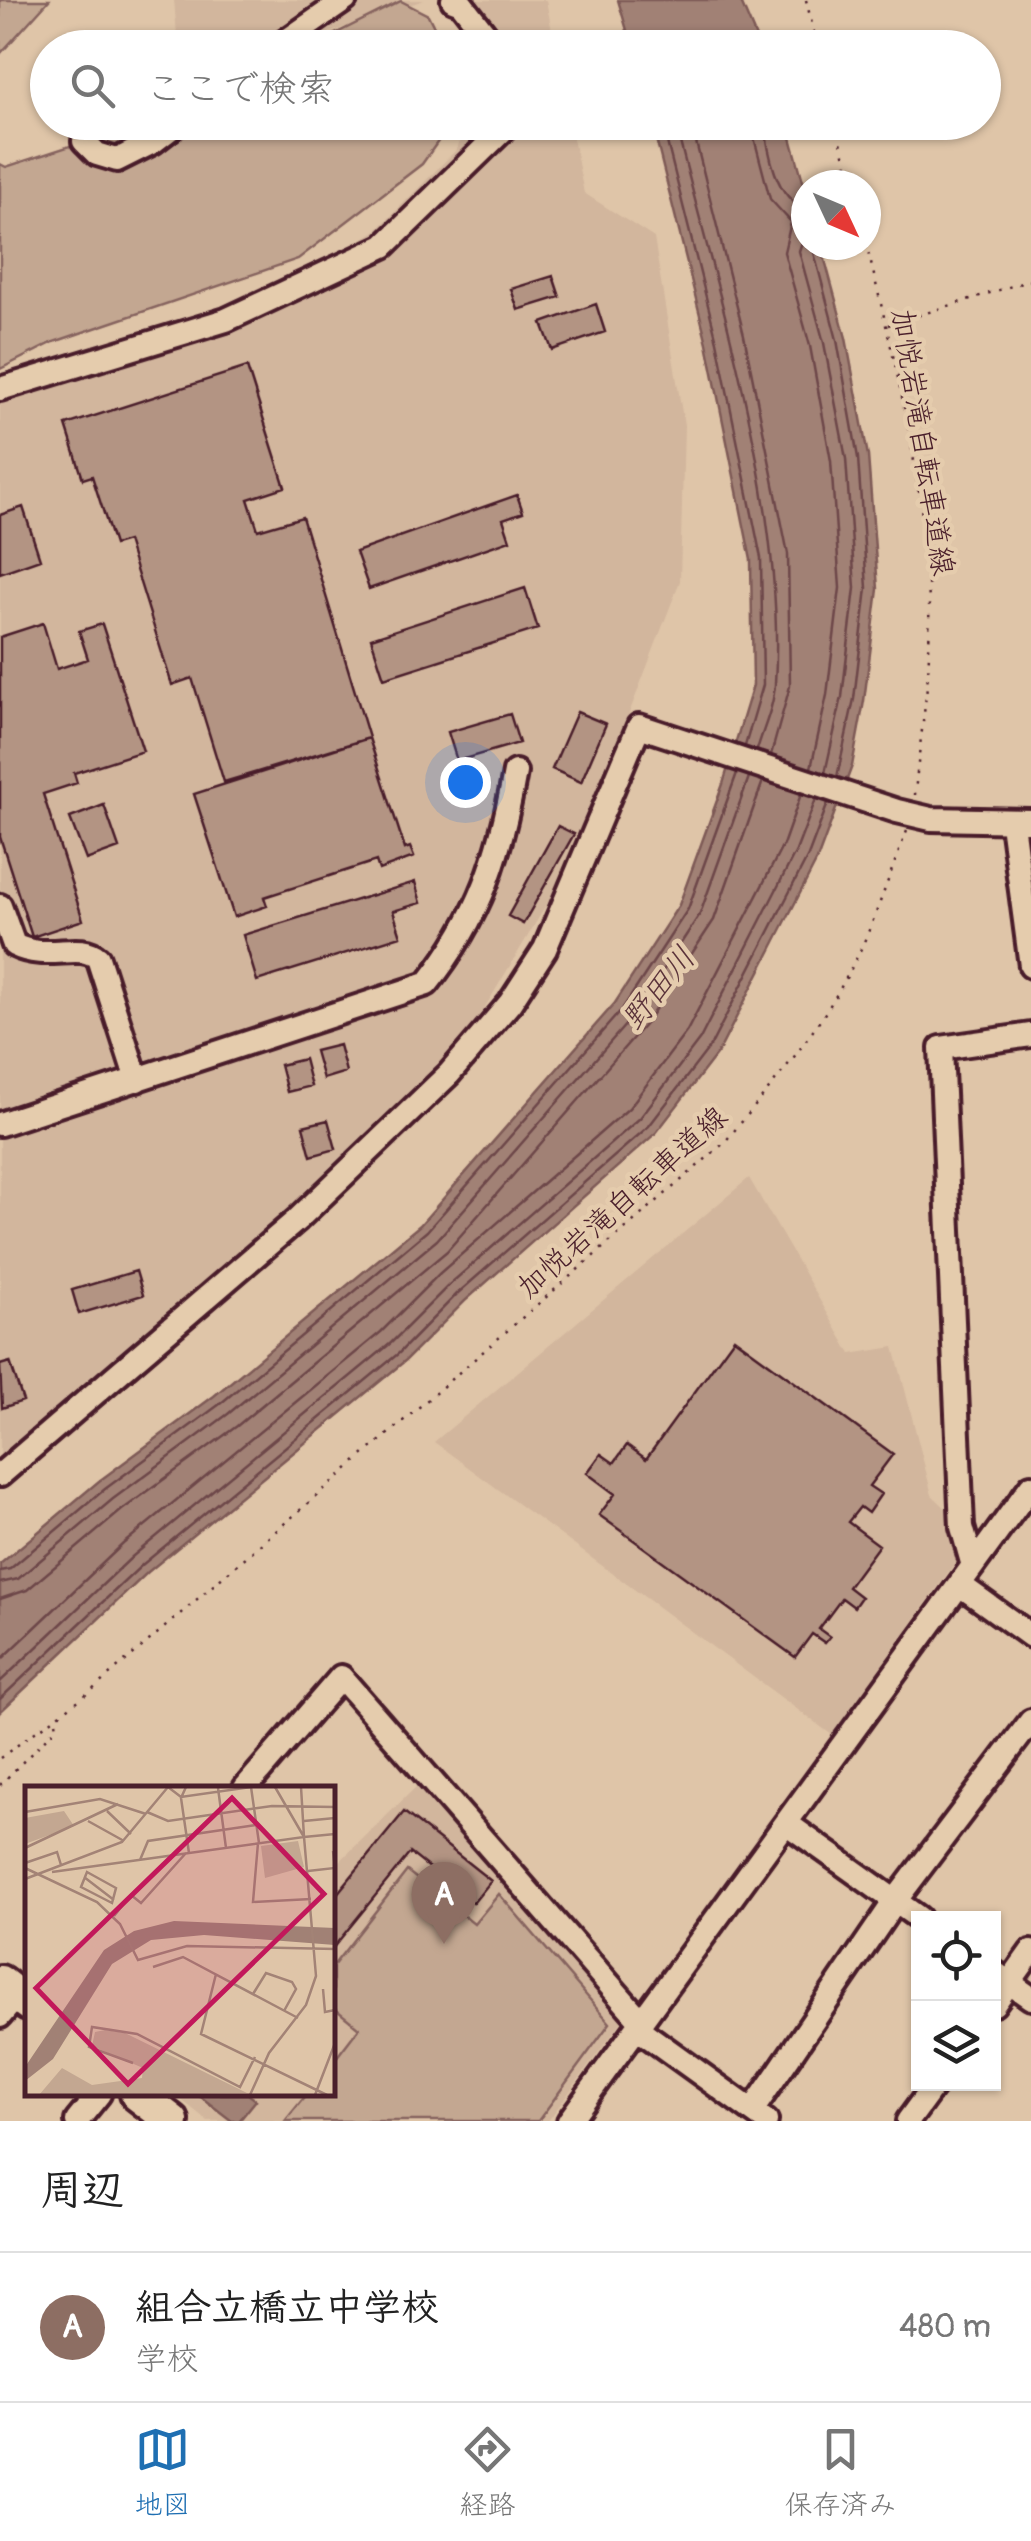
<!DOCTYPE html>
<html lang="ja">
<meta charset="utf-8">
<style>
:root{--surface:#fff;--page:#f6f6f6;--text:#222;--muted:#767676;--line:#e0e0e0;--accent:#1f6fb2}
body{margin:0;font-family:Pangolin,"Klee One",sans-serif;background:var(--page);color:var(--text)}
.controls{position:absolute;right:30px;bottom:30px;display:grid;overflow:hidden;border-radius:0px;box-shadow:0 2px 8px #0004}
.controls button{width:90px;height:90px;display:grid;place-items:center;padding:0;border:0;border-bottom:2px solid var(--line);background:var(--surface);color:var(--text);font:50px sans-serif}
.compass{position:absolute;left:791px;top:170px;width:90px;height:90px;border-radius:50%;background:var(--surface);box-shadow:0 2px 8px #0004;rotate:134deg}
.you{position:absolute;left:465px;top:782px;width:35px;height:35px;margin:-25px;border:8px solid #fff;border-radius:50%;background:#1a73e8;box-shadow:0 0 0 15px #1a73e833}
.badge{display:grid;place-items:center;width:65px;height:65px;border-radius:50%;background:var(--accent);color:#fff;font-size:32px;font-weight:700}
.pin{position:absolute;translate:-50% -82px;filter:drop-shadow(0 2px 5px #0008)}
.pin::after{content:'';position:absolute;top:52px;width:35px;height:30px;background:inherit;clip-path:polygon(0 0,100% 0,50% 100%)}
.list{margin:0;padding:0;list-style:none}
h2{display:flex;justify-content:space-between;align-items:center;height:130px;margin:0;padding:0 40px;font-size:42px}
h2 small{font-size:32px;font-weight:400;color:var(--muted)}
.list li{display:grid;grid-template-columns:65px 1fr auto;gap:30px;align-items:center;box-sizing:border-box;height:150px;padding:0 40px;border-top:2px solid var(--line)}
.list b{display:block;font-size:38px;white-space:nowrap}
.list p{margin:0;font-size:32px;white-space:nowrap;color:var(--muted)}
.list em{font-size:32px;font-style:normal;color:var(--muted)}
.icon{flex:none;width:55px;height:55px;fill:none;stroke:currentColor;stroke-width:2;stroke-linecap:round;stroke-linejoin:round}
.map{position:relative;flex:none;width:1031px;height:2121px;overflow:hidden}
.search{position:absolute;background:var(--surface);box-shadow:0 2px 8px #0004;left:30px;right:30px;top:30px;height:110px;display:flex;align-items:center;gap:25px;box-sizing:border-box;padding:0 35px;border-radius:55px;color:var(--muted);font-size:38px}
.sheet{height:280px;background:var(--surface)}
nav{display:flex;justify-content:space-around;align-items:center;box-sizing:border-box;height:140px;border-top:2px solid var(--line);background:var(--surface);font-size:28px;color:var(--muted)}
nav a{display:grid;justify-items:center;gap:5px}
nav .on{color:var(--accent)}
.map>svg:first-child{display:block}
.built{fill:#d2b69d}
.green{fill:#c3a791;stroke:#86635e;stroke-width:2.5}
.water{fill:#a18175;stroke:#7e5a57;stroke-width:2.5}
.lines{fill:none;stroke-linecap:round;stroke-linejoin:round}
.shore{stroke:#6d4649;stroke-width:2.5}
.building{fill:#b39483;stroke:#4a1f2b;stroke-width:2.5}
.minor-casing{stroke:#4a1f2b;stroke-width:30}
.highway-casing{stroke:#4a1f2b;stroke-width:40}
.path{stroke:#4a1f2b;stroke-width:2.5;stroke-dasharray:2.5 8;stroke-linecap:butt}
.minor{stroke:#e5ccad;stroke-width:22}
.highway{stroke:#e5ccad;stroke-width:32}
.labels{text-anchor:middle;stroke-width:9;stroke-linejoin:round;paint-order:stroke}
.street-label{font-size:30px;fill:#4a1f2b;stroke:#e5ccad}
.water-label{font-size:32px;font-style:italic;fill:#5b333a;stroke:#e5ccad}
.inset-road{fill:none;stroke:#a38376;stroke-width:2.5}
.view{fill:#c2185b;fill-opacity:0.15;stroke:#c2185b;stroke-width:5}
.inset-edge{fill:none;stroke:#4a1f2b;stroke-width:5}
</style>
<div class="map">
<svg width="1031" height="2121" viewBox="0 0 1031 2121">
<rect width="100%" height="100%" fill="#dfc5a8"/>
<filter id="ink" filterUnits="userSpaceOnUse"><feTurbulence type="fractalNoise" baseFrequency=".01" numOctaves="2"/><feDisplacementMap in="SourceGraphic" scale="20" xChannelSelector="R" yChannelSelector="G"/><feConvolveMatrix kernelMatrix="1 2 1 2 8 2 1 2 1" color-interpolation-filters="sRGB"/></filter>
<g filter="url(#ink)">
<path class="built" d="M174,0H424L284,48L178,47Z
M445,0H546L555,47H472Z
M466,123H570L584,193L654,238L684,425L680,581L571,864L463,1044L356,1152L0,1460V375L257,301L377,230L457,149Z
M749,1178L851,1354L894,1347L932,1495L951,1513L957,1560L832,1735L434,1442Z
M418,1785L622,2021L548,2121H208L174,2094H332L333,1868Z"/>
<path class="green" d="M0,0H49L0,54Z
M401,1L428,15L444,47H309Z
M141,123H451L422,164L298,259L54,342L0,369V164L6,167Z
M407,1871L474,1924L499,1894L610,2023L538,2121H285L307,2094H332L333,2062L359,2028L333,2007V1966Z"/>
<path class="water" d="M618,0H740L760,47H632Z
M652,123H787L806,192V245H821L846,338L868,456L878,589L864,701L852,766L817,860L719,1051L656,1133L465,1301L406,1360L148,1572L0,1712V1564L99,1481L214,1396L420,1225L615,1003L679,905L723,784L753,685L751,560L707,343Z
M197,2094H248L256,2100L239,2121H232Z"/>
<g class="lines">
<path class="shore" d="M662,122L717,341L761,558L763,685L745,746
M675,122C718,296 786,506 775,684C774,706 763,729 757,750
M691,122L744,335L788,554L790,686L771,755
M750,122L770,199L791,222L784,252L810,346L831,461L840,588L827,695L811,768
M765,122C767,149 776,202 806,207
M806,230L799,251L824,343L846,459L855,588L842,697L825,773
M812,245L837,340L858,458L867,588L854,699L837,777
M0,1571L10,1569L105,1489L220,1404L427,1231L623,1008L688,909L737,773
M0,1583L18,1579L113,1499L228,1414L437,1240L634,1015L700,914L749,777
M0,1599L27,1590L122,1510L237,1426L447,1251L646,1023L714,920L763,781
M0,1661L123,1544L381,1332L440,1273L629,1108L687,1031L783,845L801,794
M0,1682L133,1556L391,1343L450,1284L640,1118L700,1039L796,851L816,799
M0,1699L142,1565L399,1353L458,1293L649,1126L711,1045L808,856L828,803"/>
</g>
<path class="building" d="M553,276L560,297L518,310L511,289Z
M596,304L605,332L552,350L542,323Z
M247,367L285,487L248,499L258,530L302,517L369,738L224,782L192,678L172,685L127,541L114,545L92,476L83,479L66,425Z
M517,495L523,512L503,519L510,540L369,589L356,552Z
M23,507L40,559L0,573V515Z
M525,588L538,629L384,678L371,638Z
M43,623L57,669L88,659L79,631L102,624L143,751L74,773L77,783L43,794L83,920L32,937L0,837V637Z
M577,712L606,724L581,782L552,769Z
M510,714L519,743L457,761L448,732Z
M369,738L405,849L410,847L414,857L379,870L376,861L264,897L267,906L234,917L194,794Z
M104,805L119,848L86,860L70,818Z
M558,826L574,834L523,924L508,916Z
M415,882L421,903L393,911L401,936L257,981L243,935Z
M339,1045L346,1072L323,1079L315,1051Z
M304,1059L311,1086L287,1092L280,1065Z
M328,1120L336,1149L311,1156L303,1126Z
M136,1271L143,1295L79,1314L72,1290Z
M734,1338L893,1454L869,1486L881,1494L868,1513L860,1507L848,1522L879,1545L848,1587L861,1597L854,1607L842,1598L819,1629L830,1637L825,1643L812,1634L795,1657L599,1515L615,1494L587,1473L601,1454L614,1463L627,1445L646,1459Z
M10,1362L23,1401L2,1408L0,1365Z
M404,1812L491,1881L473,1903L410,1853L332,1949V1900Z"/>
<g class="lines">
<defs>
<path id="minor" d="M453,0L461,3L496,48
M276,48L345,0
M84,141L97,154L117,160L153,142L179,122
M0,389L226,320L384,246L502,131L504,122
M1012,823L1031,966
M0,906L14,945C48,962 79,941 98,958L137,1080
M0,1124L427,984C481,916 500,856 515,772
M0,1475L298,1219L449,1074L510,1003L545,949L639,726L897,811L931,819L1031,821
M973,1566L962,1527L941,1048L1031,1035
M960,1585L1031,1636
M245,1788L341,1677L642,2022
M786,1823L919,1918
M994,1972L1031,1998
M994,2004L1031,1952
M0,2016L17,1996
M637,2028L766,2121
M752,2111L895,1901L1031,1721
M77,2121L99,2094
M569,2121L1031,1486
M908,2121L935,2084"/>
<path id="highway" d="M0,1982L28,2004
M137,2094L172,2121"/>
</defs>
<use href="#minor" class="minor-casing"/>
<use href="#highway" class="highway-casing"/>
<path class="path" d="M806,0L818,48
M836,122L852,185
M866,243C900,380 937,531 928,673C925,714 918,754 915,795
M888,325L1031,280
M0,1758L91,1691L723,1144C773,1085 824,1025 858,955C877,915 890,872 907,831
M0,1785L57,1727L55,1716"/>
<use href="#minor" class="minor"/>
<use href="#highway" class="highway"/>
</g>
</g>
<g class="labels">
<g class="street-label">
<text transform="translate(923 442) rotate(81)" y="10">加悦岩滝自転車道線</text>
<text transform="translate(622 1202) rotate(-42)" y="10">加悦岩滝自転車道線</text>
</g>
<g class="water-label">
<text transform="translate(658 988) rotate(-51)" y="11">野田川</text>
</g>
</g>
<g transform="translate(25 1786)">
<rect width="310" height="310" fill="#dfc5a8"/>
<path d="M39,25L49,40L0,58V32ZM273,55L279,81L240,92L236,60ZM80,244L100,247L222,307L14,309L37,282L67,299L117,292L118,282L67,260L70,246Z" fill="#c3a791"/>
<path d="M149,135L310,142V159L179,149L126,154L87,178L28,273L0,295V281L79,164L109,145Z" fill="#a18175"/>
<path class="inset-road" d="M143,1L156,11L226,1M161,1L156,12L164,67M226,1L234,57M193,2L201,62M82,25L106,48M0,26L75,13L121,28M122,26L143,35L247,20L310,21M63,35L99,55M279,35L310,32M279,51L310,48M233,57L228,116L286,113M0,62L93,18M115,74L123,55L231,39M0,77L32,66L36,79M0,82L72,116L95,138L113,174L162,160L310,163M283,85L310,82L308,65M27,86L279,51L276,1M62,86L91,102L87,117L56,101ZM59,91L89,114M0,93L97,56L143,1M89,130L106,109L116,117L161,67M128,181L158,171L273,232M191,188L176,248L302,309M298,203L300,226L310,224M228,208L241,187L267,196L271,203L259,225M108,277L64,261L67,241L112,248L215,301L230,271M225,309L244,267L281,219L291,190L279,51L250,1M290,309L310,257"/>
<path class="view" d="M207,12L299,108L103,298L11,202Z"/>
<rect width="310" height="310" class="inset-edge"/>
</g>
</svg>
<div class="controls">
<button><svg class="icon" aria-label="locate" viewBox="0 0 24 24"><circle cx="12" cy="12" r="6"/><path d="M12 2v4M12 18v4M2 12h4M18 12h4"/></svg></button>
<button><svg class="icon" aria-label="layers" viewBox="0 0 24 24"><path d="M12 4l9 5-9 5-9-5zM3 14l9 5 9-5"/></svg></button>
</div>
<svg class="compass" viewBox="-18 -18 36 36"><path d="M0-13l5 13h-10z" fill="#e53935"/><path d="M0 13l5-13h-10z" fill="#767676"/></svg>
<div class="you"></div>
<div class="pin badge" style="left:444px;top:1944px;background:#8d6e63">A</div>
<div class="search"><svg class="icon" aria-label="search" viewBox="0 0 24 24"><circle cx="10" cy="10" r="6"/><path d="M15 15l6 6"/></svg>ここで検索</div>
</div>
<section class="sheet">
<h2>周辺<small></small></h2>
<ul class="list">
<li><span class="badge" style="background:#8d6e63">A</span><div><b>組合立橋立中学校</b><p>学校</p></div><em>480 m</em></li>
</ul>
</section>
<nav>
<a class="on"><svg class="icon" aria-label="map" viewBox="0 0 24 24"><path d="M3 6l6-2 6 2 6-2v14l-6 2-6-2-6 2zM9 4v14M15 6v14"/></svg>地図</a>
<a><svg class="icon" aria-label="directions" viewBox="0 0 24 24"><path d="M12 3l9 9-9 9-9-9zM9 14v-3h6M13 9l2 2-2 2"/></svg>経路</a>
<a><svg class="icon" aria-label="saved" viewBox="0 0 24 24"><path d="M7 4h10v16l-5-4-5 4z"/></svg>保存済み</a>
</nav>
